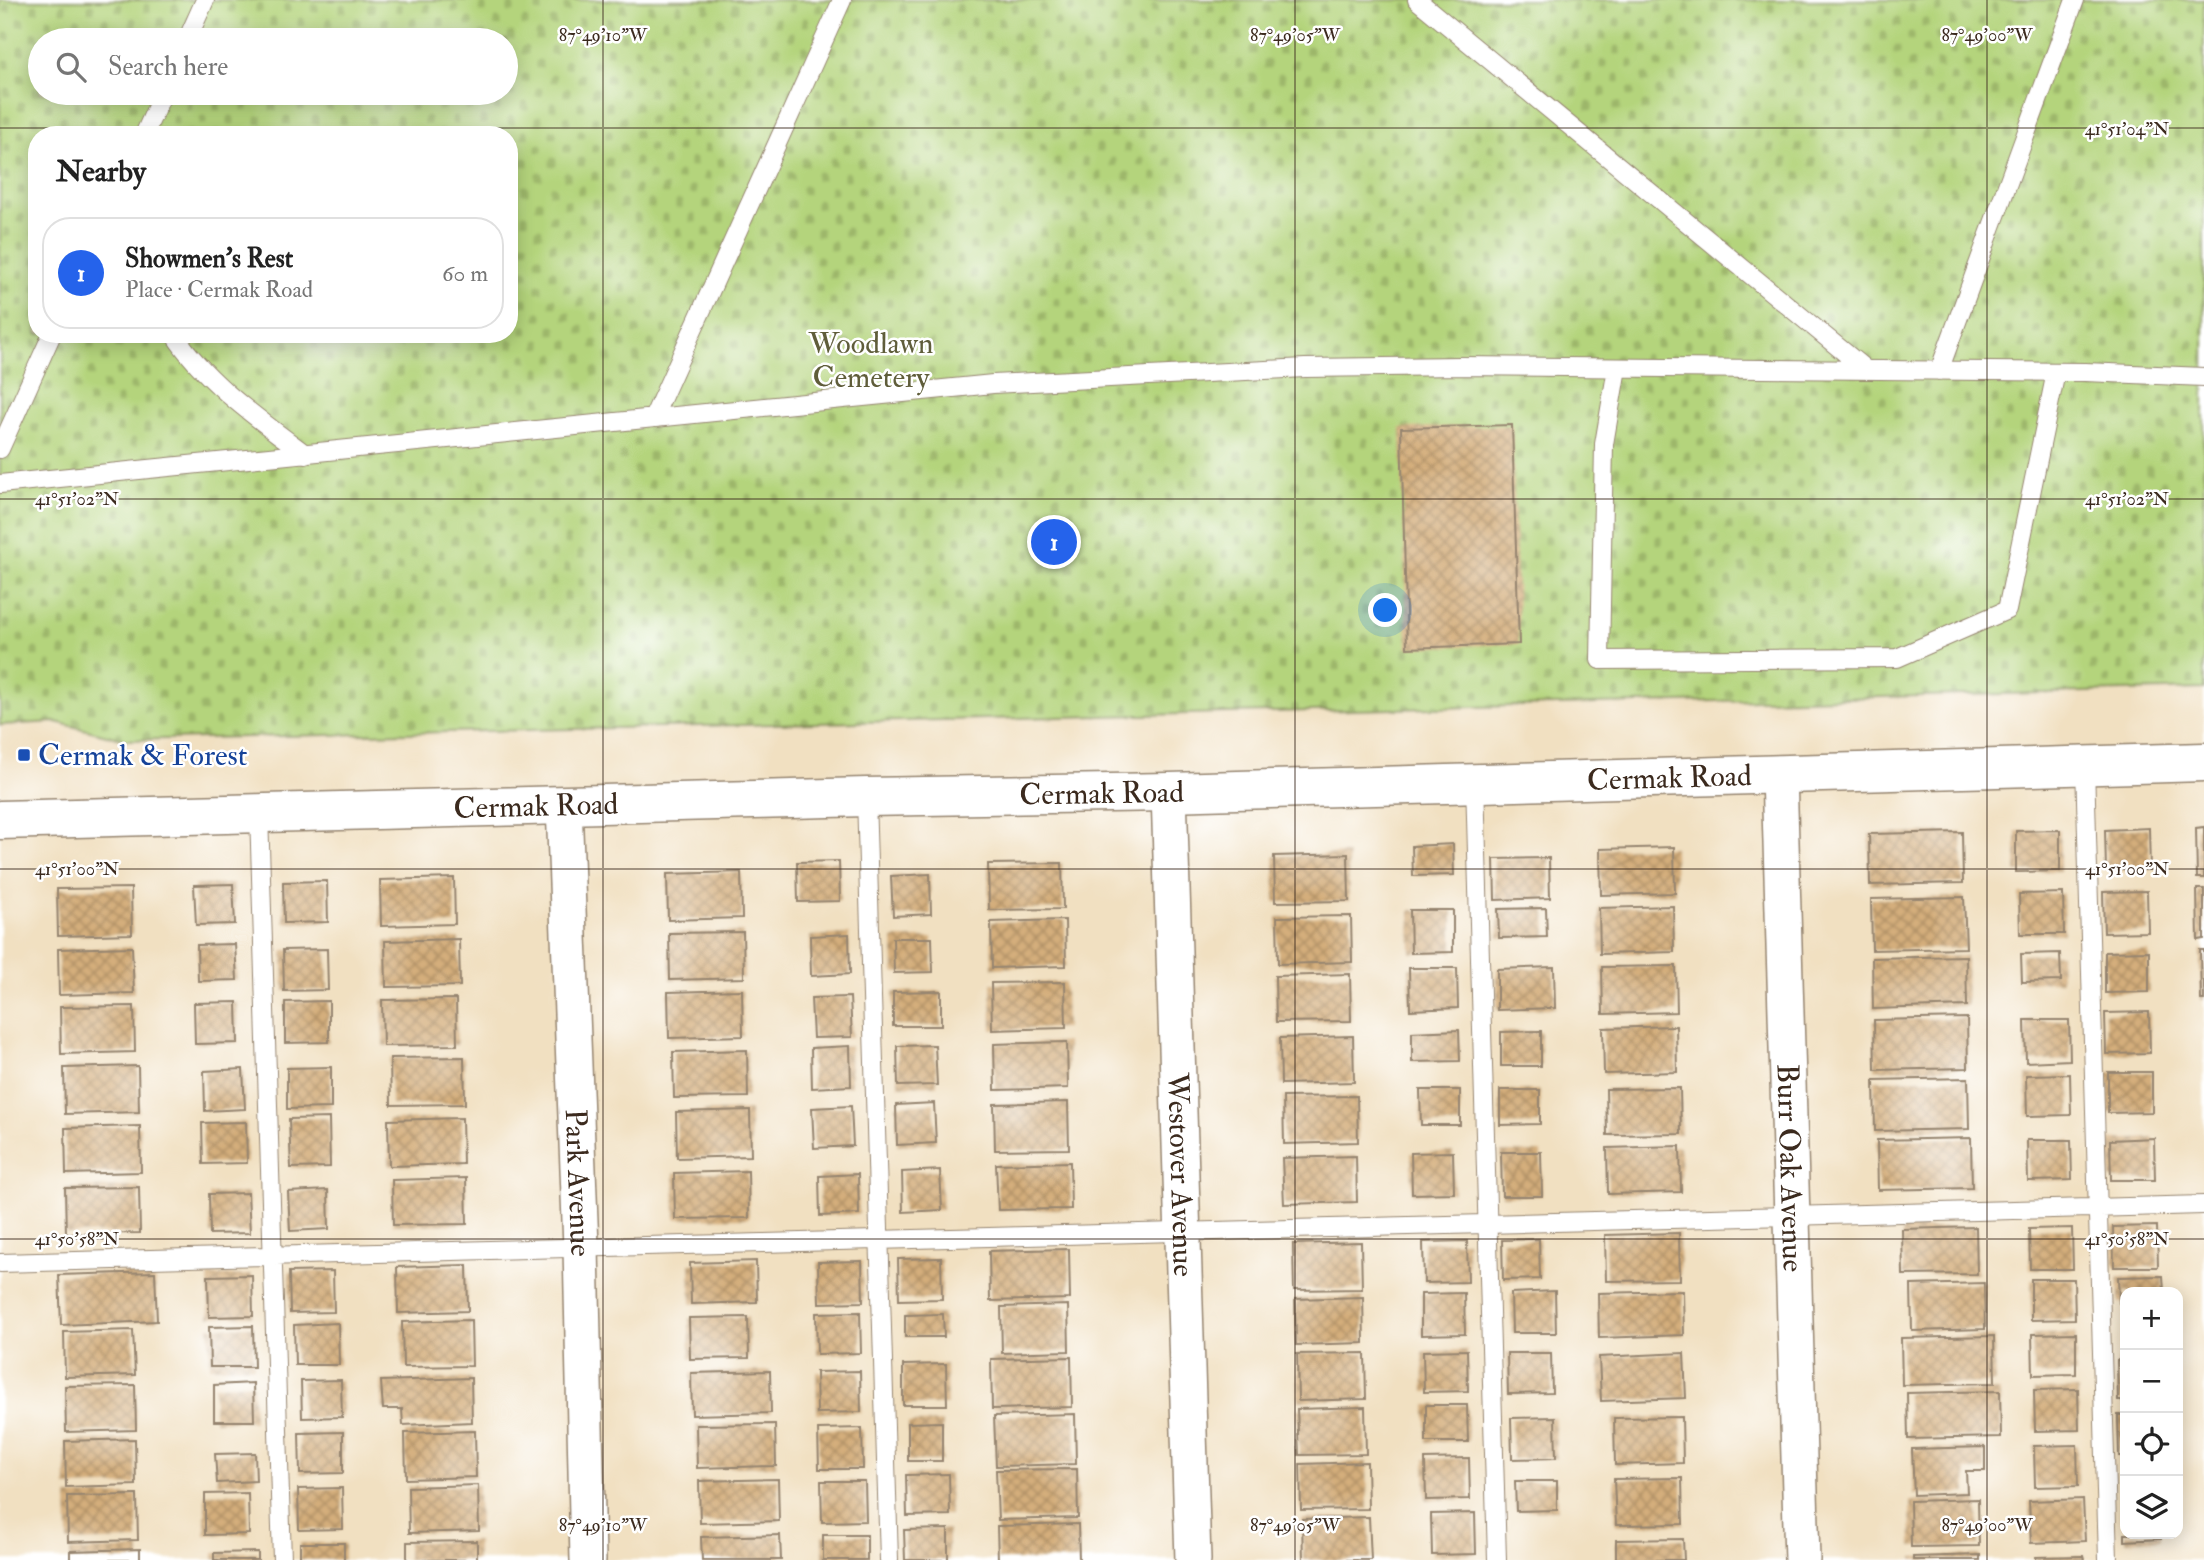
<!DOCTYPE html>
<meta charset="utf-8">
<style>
:root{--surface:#fff;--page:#f6f6f6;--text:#222;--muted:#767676;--line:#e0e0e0;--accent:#2563eb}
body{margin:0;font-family:"IM FELL Double Pica",serif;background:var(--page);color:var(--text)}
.controls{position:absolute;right:21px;bottom:21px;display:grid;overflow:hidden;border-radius:14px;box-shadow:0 4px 18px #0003}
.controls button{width:63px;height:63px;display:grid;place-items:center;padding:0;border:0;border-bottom:2px solid var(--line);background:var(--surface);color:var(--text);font:35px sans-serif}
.you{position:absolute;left:1386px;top:611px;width:24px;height:24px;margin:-18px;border:5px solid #fff;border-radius:50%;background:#1a73e8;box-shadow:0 0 0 10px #1a73e833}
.badge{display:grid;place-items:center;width:46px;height:46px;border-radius:50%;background:var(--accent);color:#fff;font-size:23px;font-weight:700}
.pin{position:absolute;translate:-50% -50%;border:4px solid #fff;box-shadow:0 2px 7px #0006}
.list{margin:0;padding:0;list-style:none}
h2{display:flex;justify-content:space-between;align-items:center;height:91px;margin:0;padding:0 28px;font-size:30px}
h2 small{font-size:23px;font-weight:400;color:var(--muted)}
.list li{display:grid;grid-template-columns:46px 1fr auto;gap:21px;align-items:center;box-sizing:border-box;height:112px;margin:0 14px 14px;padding:0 14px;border:2px solid var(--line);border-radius:28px}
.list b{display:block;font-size:26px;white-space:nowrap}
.list p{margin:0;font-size:23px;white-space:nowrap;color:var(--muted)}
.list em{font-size:23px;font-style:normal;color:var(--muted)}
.icon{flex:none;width:38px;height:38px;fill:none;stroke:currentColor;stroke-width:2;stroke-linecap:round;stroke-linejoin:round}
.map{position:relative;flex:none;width:2204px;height:1560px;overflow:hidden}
.search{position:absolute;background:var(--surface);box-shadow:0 4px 18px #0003;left:28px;top:28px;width:490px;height:77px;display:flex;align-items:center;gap:18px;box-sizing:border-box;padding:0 24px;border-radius:38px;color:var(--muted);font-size:26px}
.panel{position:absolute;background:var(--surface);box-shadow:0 4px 18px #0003;left:28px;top:126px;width:490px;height:217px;border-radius:28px}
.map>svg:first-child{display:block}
.cemetery{fill:url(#cemetery-stones);stroke:#787f4d;stroke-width:2;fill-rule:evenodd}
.building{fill:url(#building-cross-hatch)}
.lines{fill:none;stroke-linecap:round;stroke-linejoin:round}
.lane-casing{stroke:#968570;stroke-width:20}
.street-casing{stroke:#968570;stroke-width:38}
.primary-casing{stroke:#968570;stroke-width:41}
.lane{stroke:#fff;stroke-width:18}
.street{stroke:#fff;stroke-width:35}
.primary{stroke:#fff;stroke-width:38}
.ticks{fill:none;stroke:#3b2a1e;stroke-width:2;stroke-opacity:0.45}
.transit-dot{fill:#1a4fb4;stroke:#fff;stroke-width:2.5}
.labels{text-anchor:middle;stroke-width:5;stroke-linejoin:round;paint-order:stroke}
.park-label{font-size:30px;fill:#5f5d3a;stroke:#fff}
.transit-label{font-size:30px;fill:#164399;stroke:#fff;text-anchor:start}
.street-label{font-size:30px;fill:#3b2a1e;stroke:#fff}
.ticks-label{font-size:18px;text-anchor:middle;fill:#3b2a1e;stroke:#fff;stroke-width:5;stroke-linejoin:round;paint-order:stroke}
</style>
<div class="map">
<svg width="2204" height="1560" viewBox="0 0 2204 1560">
<defs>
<pattern id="cemetery-stones" width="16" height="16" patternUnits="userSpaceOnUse" patternTransform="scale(1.75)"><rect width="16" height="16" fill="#b4d47c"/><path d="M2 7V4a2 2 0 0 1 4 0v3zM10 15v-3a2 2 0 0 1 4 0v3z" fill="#9cb66b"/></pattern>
<pattern id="building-cross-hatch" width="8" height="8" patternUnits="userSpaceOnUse" patternTransform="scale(1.75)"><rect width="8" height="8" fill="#d4ae7c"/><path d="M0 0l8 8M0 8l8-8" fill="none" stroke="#ad8e65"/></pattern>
</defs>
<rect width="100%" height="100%" fill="#fff"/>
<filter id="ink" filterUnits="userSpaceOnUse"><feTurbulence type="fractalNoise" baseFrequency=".0143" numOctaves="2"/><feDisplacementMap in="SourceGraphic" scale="14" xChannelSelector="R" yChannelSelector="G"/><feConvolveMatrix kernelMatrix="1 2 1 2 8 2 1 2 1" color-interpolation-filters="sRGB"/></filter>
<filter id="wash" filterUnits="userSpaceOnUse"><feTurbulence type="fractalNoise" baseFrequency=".00686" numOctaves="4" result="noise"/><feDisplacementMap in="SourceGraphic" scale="28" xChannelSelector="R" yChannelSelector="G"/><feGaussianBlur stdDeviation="1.57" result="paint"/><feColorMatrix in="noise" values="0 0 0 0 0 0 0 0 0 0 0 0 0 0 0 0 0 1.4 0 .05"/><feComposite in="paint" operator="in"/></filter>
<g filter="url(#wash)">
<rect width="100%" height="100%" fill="#f1e0c1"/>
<path class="cemetery" d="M0,0H2204V689L126,740L56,722L0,725ZM40,40H506V93H40ZM37,135H509V334H37Z"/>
<g id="blocks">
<path class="building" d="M1512,425L1519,644L1407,648L1401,428Z
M2204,827V878H2197L2196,828Z
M2149,828L2150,870H2106L2105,830Z
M2060,830V871L2016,872V831Z
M1962,832L1963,883L1870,885L1869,834Z
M1453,844L1454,875L1413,876L1412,846Z
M1674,847L1675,893L1601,895L1600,849Z
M1348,854L1349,901L1275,902L1274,856Z
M1549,858L1550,898L1495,900L1494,859Z
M839,861L840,901L798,902L797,862Z
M1062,863L1063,909L989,910L988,864Z
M741,872L742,918L668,920L667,874Z
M930,874L931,914L893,916L891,876Z
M454,878L455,924L381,926L380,880Z
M327,881L328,922L284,923L283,882Z
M233,884L235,924L196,925L194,885Z
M131,888L132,934L58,936L57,889Z
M2197,889H2204V939L2198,940Z
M2147,891L2148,932L2104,933L2103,892Z
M2063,893L2064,934H2020L2019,894Z
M1964,897L1966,948L1872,950L1871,899Z
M1673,906L1674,952L1600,954L1599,908Z
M1546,908L1547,937L1499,938L1498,909Z
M1410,910H1453V952L1411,953Z
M1351,916L1352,962L1278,964L1277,917Z
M1065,920L1066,966L992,968L991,922Z
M743,932L744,978L670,980L669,933Z
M849,934L850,974L811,976L810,936Z
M893,938H932L933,972L894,973Z
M459,939L460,986L386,987L385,941Z
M235,944L237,980L198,981L197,945Z
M132,947L134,993L59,995L58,949Z
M327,949L328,990L284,991L283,950Z
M2200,950H2204V1000H2201Z
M2149,951V992L2105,993V952Z
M2060,953L2061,981L2022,982L2021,954Z
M1966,956L1967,1006L1873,1009L1872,958Z
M1676,966L1677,1012L1603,1014L1602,967Z
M1554,967L1555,1008L1497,1010V969Z
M1409,968H1457L1458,1008L1410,1010Z
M1350,974L1351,1021L1276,1022L1275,976Z
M1065,982L1066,1028L992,1030L991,983Z
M742,990L743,1036L669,1038L668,992Z
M941,991V1026H893V992Z
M850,997L852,1037L813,1038L811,998Z
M456,999L457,1045L383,1046L382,1000Z
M329,1001V1042L285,1043V1002Z
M237,1002L238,1043L195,1044L194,1003Z
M134,1006L135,1052L61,1054L60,1007Z
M2149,1012L2150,1053L2106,1054L2105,1013Z
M1967,1018L1968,1068L1875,1070L1874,1020Z
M2025,1020H2069L2070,1060L2026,1062Z
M1676,1026L1677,1072L1604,1074L1603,1028Z
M1459,1030L1460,1061L1412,1062V1032Z
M1541,1031V1066H1501V1032Z
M1353,1036L1354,1082L1281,1084L1280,1038Z
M1067,1042L1068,1088L995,1090L994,1044Z
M935,1045L937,1085L898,1086L897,1046Z
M850,1046L851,1086L812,1088L811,1048Z
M747,1050L748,1097L674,1098L673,1052Z
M464,1057L465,1104L391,1105L390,1058Z
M138,1066L139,1112L65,1114L64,1068Z
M331,1067V1108L287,1109V1068Z
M243,1069L245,1109L205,1111L204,1071Z
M2108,1072H2152V1112L2108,1113Z
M2070,1074L2071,1115L2027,1116L2026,1075Z
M1968,1078L1969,1129L1875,1131L1874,1080Z
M1680,1088L1681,1134L1607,1135L1606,1089Z
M1420,1090H1460V1125H1421Z
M1500,1090H1540V1124L1500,1125Z
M1357,1096L1358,1142L1284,1144L1283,1097Z
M1068,1102L1069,1149L995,1150L994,1104Z
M934,1103L936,1143L897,1145L896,1105Z
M851,1106L853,1146L814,1148L812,1108Z
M750,1110L751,1156L677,1158L676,1112Z
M329,1118L330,1167L291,1168L289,1119Z
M462,1118L463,1164L389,1166L388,1120Z
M246,1122L247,1163L203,1164L202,1123Z
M140,1126L141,1172L66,1174L65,1128Z
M1971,1138L1972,1188L1878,1190L1877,1140Z
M2154,1138L2155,1180H2111L2110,1140Z
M2027,1140H2071L2072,1180L2028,1181Z
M1680,1146L1681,1192L1608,1194L1607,1148Z
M1453,1152L1454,1193L1412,1194L1411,1153Z
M1501,1152H1541L1542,1196H1502Z
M1356,1156L1357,1202L1284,1204L1282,1158Z
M1070,1162L1071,1209L998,1210L996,1164Z
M940,1170L942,1210L903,1212L902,1172Z
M748,1171L749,1218L675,1219L674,1173Z
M858,1174L859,1214L820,1216L819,1176Z
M466,1178L467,1224L393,1225L392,1180Z
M139,1187L140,1233L66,1234L65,1188Z
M328,1190L329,1229L290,1231L288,1192Z
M248,1193L250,1233L210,1234L209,1194Z
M2157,1226L2158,1267H2114L2113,1227Z
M1976,1227L1977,1274L1903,1275L1902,1229Z
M2072,1228L2073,1269H2030L2029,1229Z
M1679,1233L1680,1280L1606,1281L1605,1235Z
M1539,1239L1540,1279L1503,1280L1502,1240Z
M1467,1241L1468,1282L1424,1283L1423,1242Z
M1361,1242L1362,1289L1294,1290L1293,1244Z
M1069,1249L1070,1299L990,1301L989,1251Z
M941,1258L942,1299L899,1300L898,1259Z
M756,1261L757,1302L691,1304L690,1263Z
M862,1261L863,1302L819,1303L818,1262Z
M467,1265L468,1311L398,1313L397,1267Z
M333,1271L334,1312L290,1313L289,1272Z
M155,1272L157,1321L61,1325L59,1275Z
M252,1275L253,1316L209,1317L208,1276Z
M2163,1276L2164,1292H2125V1303H2119L2118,1277Z
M2031,1279H2074L2075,1319L2031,1320Z
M1984,1283L1985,1329L1912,1331L1911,1285Z
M1555,1291L1556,1333H1512L1511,1293Z
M1683,1291L1684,1335L1599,1338L1598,1293Z
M1464,1293L1465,1334L1421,1335V1294Z
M1363,1297L1364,1343L1296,1345L1295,1299Z
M1068,1305L1069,1351L1002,1353L1001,1307Z
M860,1312L861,1353L817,1354L816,1313Z
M943,1314L944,1337H905V1315Z
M748,1317L749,1358L690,1359L689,1318Z
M471,1320L472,1366L403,1367L402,1322Z
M338,1323L339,1365H295L294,1325Z
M253,1326L254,1367H210L209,1327Z
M133,1330L135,1375L65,1377L64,1332Z
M2076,1333V1374L2033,1375L2032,1334Z
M1994,1336L1995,1383L1902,1385L1901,1338Z
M1467,1350L1468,1391L1424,1392L1423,1351Z
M1365,1353L1366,1399L1298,1401L1297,1354Z
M1507,1353H1551L1552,1393L1508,1394Z
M1684,1353L1686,1398L1601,1401L1599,1357Z
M1071,1357L1072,1407L992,1409L991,1359Z
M2117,1360H2125V1401H2118Z
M946,1364L947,1405H903V1365Z
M770,1371L771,1413L692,1415L691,1373Z
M860,1371L861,1412L817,1413L816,1372Z
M471,1378L472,1422L403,1425L402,1409H383L381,1381Z
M341,1380L342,1417L302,1418L301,1381Z
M253,1383L254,1421H214V1385Z
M135,1385L136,1430L66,1432L65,1386Z
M2078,1389L2079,1430L2035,1431L2034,1390Z
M2000,1391L2001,1437L1908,1439L1907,1393Z
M1426,1405H1467L1468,1442H1426Z
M1365,1407L1366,1454L1299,1455L1297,1409Z
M1075,1414L1076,1464L996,1466L994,1416Z
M2118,1415H2125V1456H2119Z
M1555,1417L1556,1458L1512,1459L1511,1418Z
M1682,1417L1683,1463L1615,1465L1614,1418Z
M942,1422V1461H908V1423Z
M775,1424L776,1466L697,1468L696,1425Z
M862,1428L863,1469H819L818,1429Z
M475,1431L476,1477L406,1479L405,1433Z
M343,1432V1473L300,1474L299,1433Z
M135,1439L136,1485L66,1487L65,1441Z
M2077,1445L2078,1486L2035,1487L2034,1446Z
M1985,1447V1471H1966L1967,1493L1914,1495L1912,1449Z
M255,1453L256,1481L217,1483L215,1454Z
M1469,1458L1470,1499L1426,1500L1425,1459Z
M1367,1462L1368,1509L1301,1510L1300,1464Z
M1077,1469L1078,1518L998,1520L996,1470Z
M949,1474L950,1515L907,1516L906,1475Z
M1682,1478L1683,1524L1616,1525L1614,1479Z
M778,1479L779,1521L700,1523L699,1481Z
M821,1481H865L866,1521L822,1522Z
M1515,1481H1557V1510L1516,1511Z
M478,1485L479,1531L409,1533L408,1487Z
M342,1488L343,1529L299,1530L298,1489Z
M248,1493L249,1534L205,1535V1494Z
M137,1495L138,1540L68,1542L67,1496Z
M1978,1499L1979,1546L1911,1547L1910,1501Z
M2083,1499L2085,1541L2031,1543L2029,1501Z
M1475,1513L1476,1554L1432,1555L1431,1514Z
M1369,1517L1371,1560H1303L1302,1519Z
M1078,1524L1079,1560H998L997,1526Z
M948,1529V1560H905L904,1530Z
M2125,1534H2161V1539L2125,1541Z
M780,1535L781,1560H702L701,1537Z
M823,1535H867V1560H823Z
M1683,1539L1684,1560H1616V1540Z
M477,1541V1560H407V1542Z
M300,1543H344V1560H300Z
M140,1549V1560H70V1551Z
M258,1552V1560H214V1553Z
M1980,1555V1560H1913V1557Z
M2083,1556L2084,1560H2036V1557Z"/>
</g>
</g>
<g filter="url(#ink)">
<use href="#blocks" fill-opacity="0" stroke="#968570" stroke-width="2"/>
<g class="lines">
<defs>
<path id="lane" d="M1417,0L1866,370
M187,40L205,0
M144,135L163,93
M174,334C205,382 260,420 305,454
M1617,368L1604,444L1600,660L1897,658L2007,610L2056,372
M1939,371L2075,0
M653,418L842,0
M0,449L52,334
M0,484L993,384L1305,368L1461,366L2085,372L2204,377
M2085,766L2108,1560
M1475,782L1497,1560
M866,797L889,1560
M259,813L282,1560
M0,1263L2204,1205"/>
<g id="street">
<path id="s1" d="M1779,774L1802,1560"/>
<path id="s2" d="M1169,792L1193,1560"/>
<path id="s3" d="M564,805L581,1247L588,1560"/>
</g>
<g id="primary">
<path id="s4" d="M0,820L866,797L1169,792L2204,762"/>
</g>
</defs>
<use href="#lane" class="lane-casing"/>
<use href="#street" class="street-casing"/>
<use href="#primary" class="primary-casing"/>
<use href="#lane" class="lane"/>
<use href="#street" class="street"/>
<use href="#primary" class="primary"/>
</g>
</g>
<path class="ticks" d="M603,0V1560M1295,0V1560M1987,0V1560M0,128H2204M0,499H2204M0,869H2204M0,1239H2204"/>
<rect class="transit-dot" x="17" y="748" width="14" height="14" rx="3.5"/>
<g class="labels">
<g class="park-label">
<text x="871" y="353">Woodlawn<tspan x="871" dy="34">Cemetery</tspan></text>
</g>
<g class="transit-label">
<text x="38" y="765">Cermak &amp; Forest</text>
</g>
<g class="street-label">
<text dy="10" stroke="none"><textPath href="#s4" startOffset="1670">Cermak Road</textPath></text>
<text dy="10" stroke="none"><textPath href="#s4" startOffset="1102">Cermak Road</textPath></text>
<text dy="10" stroke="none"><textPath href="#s4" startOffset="536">Cermak Road</textPath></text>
<text dy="10" stroke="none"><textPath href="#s1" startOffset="394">Burr Oak Avenue</textPath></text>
<text dy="10" stroke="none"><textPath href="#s2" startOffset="383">Westover Avenue</textPath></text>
<text dy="10" stroke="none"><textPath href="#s3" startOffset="378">Park Avenue</textPath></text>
</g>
</g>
<g class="ticks-label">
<text x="603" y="41">87°49'10"W</text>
<text x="1295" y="41">87°49'05"W</text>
<text x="1987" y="41">87°49'00"W</text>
<text x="2127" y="135">41°51'04"N</text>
<text x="77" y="505">41°51'02"N</text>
<text x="2127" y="505">41°51'02"N</text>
<text x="77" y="875">41°51'00"N</text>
<text x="2127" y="875">41°51'00"N</text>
<text x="77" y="1245">41°50'58"N</text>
<text x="2127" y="1245">41°50'58"N</text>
<text x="603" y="1531">87°49'10"W</text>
<text x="1295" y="1531">87°49'05"W</text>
<text x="1987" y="1531">87°49'00"W</text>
</g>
</svg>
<div class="controls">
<button>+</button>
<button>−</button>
<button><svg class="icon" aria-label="locate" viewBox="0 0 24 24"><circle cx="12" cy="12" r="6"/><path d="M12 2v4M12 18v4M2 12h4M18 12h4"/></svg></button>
<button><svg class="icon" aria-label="layers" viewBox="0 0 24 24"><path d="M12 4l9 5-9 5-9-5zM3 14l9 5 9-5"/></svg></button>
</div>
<div class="you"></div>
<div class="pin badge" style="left:1054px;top:542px">1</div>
<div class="search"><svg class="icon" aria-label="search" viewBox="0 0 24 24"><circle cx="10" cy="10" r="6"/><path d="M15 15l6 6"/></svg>Search here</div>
<section class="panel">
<h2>Nearby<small></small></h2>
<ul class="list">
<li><span class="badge">1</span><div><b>Showmen's Rest</b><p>Place · Cermak Road</p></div><em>60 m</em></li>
</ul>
</section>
</div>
